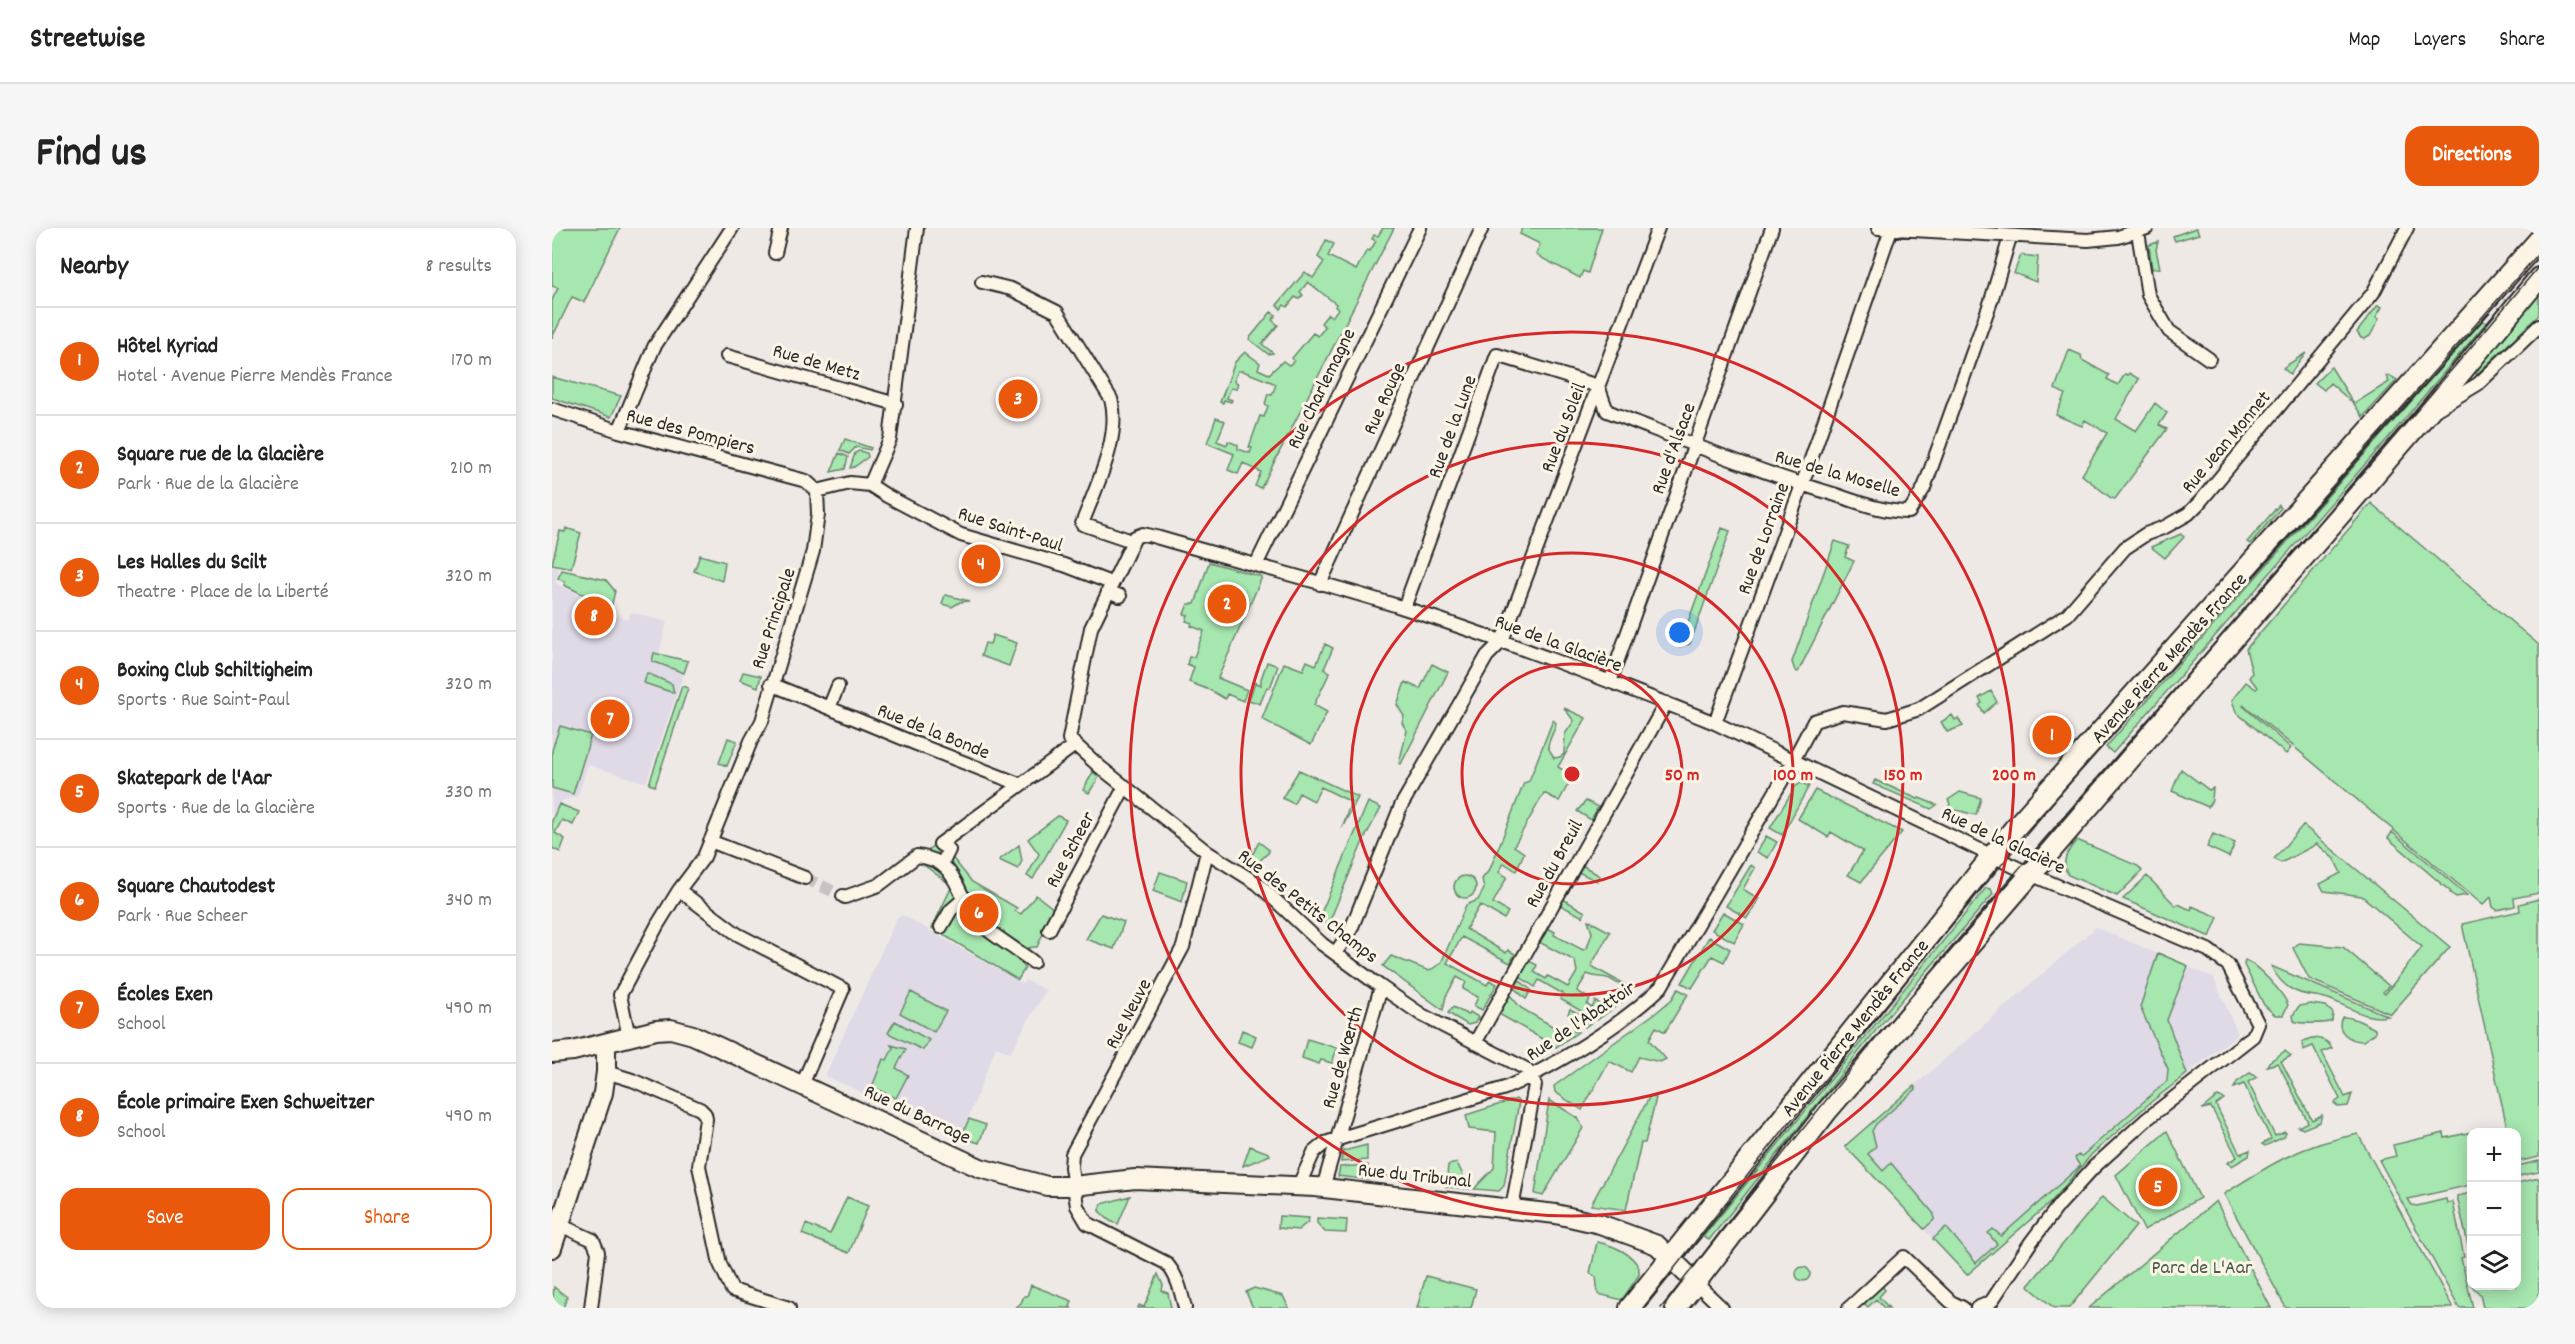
<!DOCTYPE html>
<meta charset="utf-8">
<style>
:root{--surface:#fff;--page:#f6f6f6;--text:#222;--muted:#767676;--line:#e0e0e0;--accent:#ea580c}
body{margin:0;font-family:Dekko,sans-serif;background:var(--page);color:var(--text)}
.controls{position:absolute;right:18px;bottom:18px;display:grid;overflow:hidden;border-radius:12px;box-shadow:0 3px 15px #0003}
.controls button{width:54px;height:54px;display:grid;place-items:center;padding:0;border:0;border-bottom:2px solid var(--line);background:var(--surface);color:var(--text);font:30px sans-serif}
.you{position:absolute;left:1128px;top:405px;width:21px;height:21px;margin:-15px;border:4px solid #fff;border-radius:50%;background:#1a73e8;box-shadow:0 0 0 9px #1a73e833}
.badge{display:grid;place-items:center;width:39px;height:39px;border-radius:50%;background:var(--accent);color:#fff;font-size:20px;font-weight:700}
.pin{position:absolute;translate:-50% -50%;border:3px solid #fff;box-shadow:0 2px 6px #0006}
.list{margin:0;padding:0;list-style:none}
h2{display:flex;justify-content:space-between;align-items:center;height:78px;margin:0;padding:0 24px;font-size:26px}
h2 small{font-size:20px;font-weight:400;color:var(--muted)}
.list li{display:grid;grid-template-columns:39px 1fr auto;gap:18px;align-items:center;box-sizing:border-box;height:108px;padding:0 24px;border-top:2px solid var(--line)}
.list b{display:block;font-size:22px;white-space:nowrap}
.list p{margin:0;font-size:20px;white-space:nowrap;color:var(--muted)}
.list em{font-size:20px;font-style:normal;color:var(--muted)}
.actions{display:flex;gap:12px;padding:18px 24px}
.actions a{flex:1;padding:14px 0;border:2px solid var(--accent);border-radius:18px;text-align:center;font-size:21px;color:var(--accent)}
.actions .main{background:var(--accent);color:#fff}
.icon{flex:none;width:33px;height:33px;fill:none;stroke:currentColor;stroke-width:2;stroke-linecap:round;stroke-linejoin:round}
.map{position:relative;flex:none;width:1987px;height:1080px;overflow:hidden;border-radius:18px}
header{display:flex;align-items:center;gap:36px;box-sizing:border-box;height:84px;padding:0 30px;background:var(--surface);border-bottom:2px solid var(--line)}
header strong{font-size:28px}
nav{display:flex;gap:33px;margin-inline-start:auto;font-size:21px}
.intro{display:flex;align-items:center;justify-content:space-between;box-sizing:border-box;height:144px;padding:0 36px}
h1{margin:0;font-size:42px}
.button{padding:15px 27px;border-radius:18px;background:var(--accent);color:#fff;font-size:21px;font-weight:700}
main{display:flex;gap:36px;padding:0 36px}
aside{flex:1;background:var(--surface);border-radius:18px;box-shadow:0 3px 15px #0003}
.map>svg:first-child{display:block}
.built{fill:#e0dae7}
.green{fill:#a6e6af;stroke:#68886d;stroke-width:1.5}
.lines{fill:none;stroke-linecap:round;stroke-linejoin:round}
.street-tunnel{stroke:#c8c3c1;stroke-width:12;stroke-dasharray:12 6;stroke-linecap:butt}
.street-casing{stroke:#2b2b2b;stroke-width:16}
.secondary-casing{stroke:#2b2b2b;stroke-width:22}
.primary-casing{stroke:#2b2b2b;stroke-width:24}
.street{stroke:#fcf5e5;stroke-width:12}
.secondary{stroke:#fcf5e5;stroke-width:18}
.primary{stroke:#fcf5e5;stroke-width:20}
.tram{stroke:#2b2b2b;stroke-width:1.5}
.ring{fill:none;stroke:#d62828;stroke-width:3}
.labels{text-anchor:middle;stroke-width:6;stroke-linejoin:round;paint-order:stroke}
.street-label{font-size:20px;fill:#2b2b2b;stroke:#fcf5e5}
.park-label{font-size:20px;fill:#4a5a4c;stroke:#fcf5e5}
.centre{fill:#d62828;stroke:#fcf5e5;stroke-width:3}
.ring-label{font-size:18px;text-anchor:middle;font-weight:bold;fill:#d62828;stroke:#fcf5e5;stroke-width:6;stroke-linejoin:round;paint-order:stroke}
</style>
<header>
<strong>Streetwise</strong>
<nav><a>Map</a><a>Layers</a><a>Share</a></nav>
</header>
<div class="intro"><h1>Find us</h1><a class="button">Directions</a></div>
<main>
<aside>
<h2>Nearby<small>8 results</small></h2>
<ul class="list">
<li><span class="badge">1</span><div><b>Hôtel Kyriad</b><p>Hotel · Avenue Pierre Mendès France</p></div><em>170 m</em></li>
<li><span class="badge">2</span><div><b>Square rue de la Glacière</b><p>Park · Rue de la Glacière</p></div><em>210 m</em></li>
<li><span class="badge">3</span><div><b>Les Halles du Scilt</b><p>Theatre · Place de la Liberté</p></div><em>320 m</em></li>
<li><span class="badge">4</span><div><b>Boxing Club Schiltigheim</b><p>Sports · Rue Saint-Paul</p></div><em>320 m</em></li>
<li><span class="badge">5</span><div><b>Skatepark de l'Aar</b><p>Sports · Rue de la Glacière</p></div><em>330 m</em></li>
<li><span class="badge">6</span><div><b>Square Chautodest</b><p>Park · Rue Scheer</p></div><em>340 m</em></li>
<li><span class="badge">7</span><div><b>Écoles Exen</b><p>School</p></div><em>490 m</em></li>
<li><span class="badge">8</span><div><b>École primaire Exen Schweitzer</b><p>School</p></div><em>490 m</em></li>
</ul>
<div class="actions"><a class="main">Save</a><a>Share</a></div>
</aside>
<div class="map">
<svg width="1987" height="1080" viewBox="0 0 1987 1080">
<rect width="100%" height="100%" fill="#efe9e6"/>
<filter id="ink" filterUnits="userSpaceOnUse"><feTurbulence type="fractalNoise" baseFrequency=".0167" numOctaves="2"/><feDisplacementMap in="SourceGraphic" scale="12" xChannelSelector="R" yChannelSelector="G"/><feConvolveMatrix kernelMatrix="1 2 1 2 8 2 1 2 1" color-interpolation-filters="sRGB"/></filter>
<g filter="url(#ink)">
<path class="built" d="M0,339L7,340L3,355L76,392L79,384L115,394L107,426L136,433L94,555L36,537L26,568L7,574L0,590Z
M351,687L471,756L473,752L494,762L458,825L444,819L409,909L273,848L345,689Z
M1544,699L1662,750L1686,806L1599,874L1540,926L1500,973L1415,1047L1293,918Z"/>
<path class="green" d="M0,0H68L32,74L20,69L0,110V72L6,60L0,58Z
M831,0H842L709,260L703,258L709,244L691,235L686,246L676,242L682,226L655,215L664,190L673,193L665,213L675,217L676,213L686,217V221L698,225L700,220L697,219L708,188L712,189L716,178L713,176L716,166L720,167L724,156L691,143H686L682,153L686,155L684,161L679,160L675,170L680,172L679,174L672,172L671,175L668,174L683,134L693,124L708,135L706,141L717,146L731,133L737,137L742,133L740,130L761,105L766,108L773,99L769,95L776,86L780,89L786,81L783,79L784,76L756,54L748,64L751,67L747,71L743,69L735,79L732,77L729,81L725,77L753,44L761,50L772,34L766,29L774,12L782,16L776,28L804,42L815,22L818,23L824,13L820,11L822,7L826,8Z
M970,0H1050L1036,45L1031,43L1028,50L984,27L988,16L968,6Z
M1644,0L1647,6L1623,13L1621,8Z
M1606,14L1604,22L1608,40L1600,41L1597,17Z
M1469,27L1486,29L1484,54L1462,45Z
M1987,67V87L1925,146L1922,145Z
M1826,77L1830,79L1824,89L1827,91L1818,108L1813,111L1809,110L1805,104Z
M719,84L724,87L720,92L726,97L710,116L721,125L716,126L697,111Z
M1931,92L1934,95L1844,201L1561,525L1554,519Z
M1517,122L1529,127L1530,132L1557,147L1555,151L1566,157L1573,146L1576,147L1577,145L1587,151L1564,191L1584,203L1603,175L1615,185L1607,197L1615,201L1563,271L1559,270L1530,247L1555,205L1533,192L1530,198L1504,187L1513,166L1503,161Z
M1754,125L1738,146L1731,140L1732,139Z
M1779,139L1802,176L1837,154L1834,148L1837,147L1845,152L1811,189L1802,176L1778,155L1772,162L1763,155Z
M0,149L69,168L59,189L0,170Z
M293,211L319,220L318,222L304,219L297,226L288,222Z
M307,223L315,225L316,229L302,239L298,240L303,225Z
M287,225L296,229L293,241L279,244Z
M1819,275L1987,417V665L1962,670L1963,678L1945,682L1941,679L1939,669L1931,677L1692,477L1691,478L1739,520L1734,526L1684,484L1680,472L1694,454L1704,461L1706,459L1697,450L1700,445L1694,421Z
M1727,277L1729,280L1698,316L1695,314Z
M14,300L29,305L19,340L0,336L8,303L13,304Z
M1170,300L1178,303L1138,416L1127,419Z
M1629,306L1632,309L1613,330L1599,319Z
M1283,313L1297,318L1293,329L1302,333L1246,444L1243,443L1240,434Z
M148,327L173,334L170,353L142,343Z
M657,334L710,349L666,450L695,462L691,473L675,466L673,471L660,463L637,454L642,439L635,436L637,429H642L652,403L639,398L640,395L634,393L636,387L632,386L636,376H643Z
M10,342L54,352L63,363L59,380L12,357L13,354L6,350Z
M393,367H394L417,373L408,374L400,379L390,376Z
M441,407L465,415L457,438L429,428L433,415L438,416Z
M773,416L781,420L772,441L778,444L762,477L775,484L759,517L710,491L732,435L751,442L755,433L764,437Z
M102,425L136,433L132,445L100,433Z
M715,434L726,438L718,460L715,459L708,476L697,472L703,454L709,457V451Z
M880,436L896,444L849,536L847,535L855,503L850,495L852,488L845,477L853,454L868,461Z
M191,444L209,448L206,459L188,452Z
M95,445L120,456L122,465L92,455Z
M130,458L136,460L103,558L97,556Z
M1439,463L1445,474L1432,485L1427,477L1430,475L1427,470Z
M1012,480L1034,490L1006,539L1021,548L1007,573L992,565L962,618L972,625L964,643L952,635L947,644L955,649L941,675L956,684L952,691L928,677L914,701L954,725L956,722L963,726L958,735L910,709L895,735L935,757L938,752L945,756L930,782L922,778L926,769L911,761L914,754L905,749L894,768L891,782L831,738L839,728L877,743L889,735L914,677L926,672L932,661L930,651L938,641L972,555L977,553L1001,492L1004,495C1003,503 997,510 996,519L1002,530L1008,529L1012,526L1013,506L1022,493Z
M1400,487L1403,492L1406,490L1411,498L1395,504L1389,494Z
M8,498L39,507L21,566L0,560V522Z
M176,510L185,513L175,538L167,535Z
M1629,541L1657,562L1661,560L1660,572L1656,579L1620,563Z
M747,542L806,569L790,600L799,574L769,559L762,573L747,565L742,576L730,570Z
M541,544L547,549L537,565L531,562Z
M1323,552L1366,571L1367,570L1385,577L1379,581L1321,556Z
M1249,555L1257,558L1230,607L1218,600L1243,559Z
M1263,562L1350,604L1309,654L1296,647L1311,623L1279,604L1276,609L1246,591Z
M1408,564L1429,570L1424,587L1396,580L1398,576L1396,572Z
M1034,573L1046,579L1039,592L1025,583Z
M816,574L829,580L812,611L776,697L767,690Z
M7,576L27,584L21,597L10,592L3,605L13,611L8,624L0,620V593Z
M506,588L514,592L481,651L475,648L487,626L476,611Z
M1751,597L1898,719L1839,786L1757,751L1741,720L1747,715L1791,719L1837,758L1831,764L1833,766L1870,719L1810,668L1772,663L1768,656L1789,645L1782,631L1765,616L1729,635L1722,631Z
M1840,604L1915,667L1904,669L1898,665L1899,664L1836,610Z
M1661,606L1683,615L1677,629L1655,619Z
M1214,608L1225,614L1216,630L1205,624Z
M1525,612L1586,638L1590,643L1565,668L1516,647C1508,634 1516,622 1525,612Z
M707,614L716,621L717,624L700,640L695,637Z
M381,617L395,623L420,654L465,680L463,683L469,686L484,667L502,681L485,719C471,718 464,729 473,740L466,752L380,700L400,658L368,634Z
M467,617L470,633L466,641L447,632Z
M1030,637L1048,648L1045,653L1026,644Z
M1199,637L1203,640L1191,661L1207,671L1195,690L1174,678Z
M608,644L635,653L630,674L601,663Z
M902 659a11 11 0 1 1 22 0a11 11 0 1 1-22 0Z
M1595,648L1624,678L1626,676L1639,682L1640,678L1666,689L1658,709L1571,671Z
M1434,660L1439,661L1441,666L1325,801L1157,1012L1151,1009Z
M1011,671L1033,684L1031,689L1008,677Z
M1987,671V929L1965,934L1964,904H1956L1910,696L1968,683L1967,676Z
M1171,684L1192,696L1182,714L1160,702Z
M549,686L572,694L562,721L534,711Z
M1036,692L1058,704L1039,738L1077,759C1069,759 1065,755 1058,751C1051,748 1044,750 1035,746L1025,763L1038,771L1035,777L1040,780L1043,773L1054,779L1060,768L1070,774L1045,792L1008,771L1011,766L987,752L983,759L968,749L977,733L985,737L982,744L994,751L996,748L1016,759L1025,744L1023,733L987,714L997,701L1003,704L1002,707L1031,722L1035,720L1040,705Z
M1157,709L1178,721L1172,734L1160,728L1140,760L1130,755Z
M1606,725L1636,738L1615,792L1635,846L1599,874L1540,926L1500,973L1415,1047L1381,1011L1394,999L1424,1035L1445,1016L1436,1005L1441,1001L1449,1008L1528,938L1523,930L1526,927L1530,928L1615,853L1616,841L1588,779Z
M1693,732C1705,737 1731,764 1736,777L1731,787H1723L1712,777L1692,737Z
M1719,738L1836,788C1812,793 1795,776 1773,770C1763,767 1751,768 1741,762C1731,757 1724,748 1719,738Z
M967,752L979,762L974,771L962,760Z
M1126,761L1136,766L1113,804L1104,799L1097,812L1114,831L1108,834L1087,829L1079,844L1057,833L1030,882L1003,864L1002,858L1106,783L1120,771Z
M359,764L394,783L382,804L348,785Z
M958,767L969,780L1007,802L1009,799L1026,804L1004,819L947,786Z
M1759,776L1773,778L1781,785L1780,793C1774,796 1748,796 1742,793L1741,787L1747,778Z
M901,779L916,787L918,784L926,789L923,795L916,797L896,785Z
M1018,781L1041,793L1033,799L1016,786Z
M1790,789C1801,788 1813,796 1823,801V805L1811,813C1797,813 1783,803 1790,789Z
M343,793L377,812L371,822L336,805Z
M690,802L704,808L700,819L686,814Z
M1759,810C1768,810 1776,812 1780,820L1770,824L1793,869L1800,866L1796,878L1787,879L1782,875L1788,871L1761,818L1751,822L1750,814Z
M755,811L785,820L780,835L769,832L767,836L750,830Z
M339,817L354,821L344,840L356,847L344,870L320,859L331,831L335,832L341,820Z
M1733,823L1739,828L1729,833L1760,892L1770,887L1768,894L1751,901L1746,899L1756,894L1726,835L1715,838L1717,834Z
M1698,845L1705,849L1696,854L1723,908L1733,904L1734,905L1732,909L1713,918L1710,916L1719,911L1692,856L1682,860L1685,854Z
M1362,858L1364,861L1324,896L1320,903L1324,918L1316,926L1331,943L1339,935L1382,986V992L1372,1001L1293,918Z
M1098,868L1104,870L1093,915H1089L1074,982L1039,977Z
M1666,868L1672,871L1664,877L1688,926L1698,922L1697,928L1680,938L1675,935L1685,929L1659,879L1650,881Z
M964,871L967,874L952,958L947,963L922,961L942,940L944,904L917,901L914,887Z
M997,872L1026,890L1031,900L991,968L983,966Z
M417,891L434,897L427,915L409,909Z
M1942,899L1943,904H1920L1919,957L1856,971L1860,977L1865,978L1894,971L1895,975L1901,974L1912,1029L1909,1030L1921,1080H1907L1827,932L1844,928L1841,917L1892,905L1893,910Z
M1615,903L1648,970L1592,1002L1564,947Z
M1806,906L1901,1080H1734L1672,966C1720,935 1749,917 1806,906Z
M815,917V932L789,934L791,923Z
M698,918L717,925L718,927L691,938Z
M1987,933V944L1967,948L1965,938Z
M905,935L918,961L894,959L896,937Z
M816,937L818,952L786,948L788,939Z
M1987,950V1080H1931L1928,1066L1920,1058H1964L1965,955Z
M1919,965H1920L1919,1056L1916,1039L1918,1026L1905,968Z
M578,968L566,996L558,993L547,983L550,976Z
M295,969L316,978L297,1025L250,1006L254,996L278,1006Z
M1550,969L1584,998L1517,1080H1502L1476,1058Z
M1664,973L1719,1080H1537Z
M727,988L757,990L756,994L746,1002L726,1000Z
M765,990L795,992L794,1005L773,1004L765,995Z
M1045,1014C1061,1017 1080,1025 1087,1040V1047L1070,1072L1046,1066L1044,1049L1038,1045Z
M1244 1046a7 7 0 1 1 14 0a7 7 0 1 1-14 0Z
M606,1046L611,1057L610,1063L616,1065L619,1080H586L587,1077L592,1079Z
M874,1048L924,1061L919,1080H865Z
M479,1057L520,1073L518,1079L520,1080H463L469,1075L472,1068H475Z
M1330,1058L1333,1062L1327,1069L1337,1080H1332L1324,1071L1316,1079L1312,1075Z
M2,1059L15,1069L11,1080H0Z
M702,1060L731,1068L737,1080H701L694,1064Z"/>
<g class="lines">
<path class="street-tunnel" d="M253,650L291,668"/>
<defs>
<path id="street" d="M1326,0L1536,12L1566,9L1595,0
M1586,4L1596,67L1617,103L1657,131
M223,25L229,0
M430,54L459,61L505,84L559,171C570,208 543,261 530,296L580,313
M175,128L344,176
M0,181L67,203L254,253L265,263
M1883,182L1926,156L1987,98
M67,203L102,119L180,0
M318,257L338,211L365,0
M265,263L298,255L318,257L335,268L409,307L512,337L559,355
M704,337L868,0
M768,356L930,0
M556,363L568,368
M852,380L945,127L1046,158L1055,183C1130,212 1204,243 1281,266C1306,274 1330,284 1357,284L1372,260L1439,73L1458,9
M1058,454L1220,0
M219,456L362,515L467,556
M277,480L286,458
M1163,495L1250,257L1339,1
M158,613L253,650
M390,636L397,622L388,616L523,517
M127,662L185,706L291,761L250,857
M291,668L293,669L327,657L365,628C408,633 402,665 425,692C436,705 466,722 481,734
M389,699L399,682L413,670
M497,702L573,558
M783,725L797,706L849,578L935,428L950,413L1106,0
M77,809L68,767L106,696L127,662L152,629L199,513L210,493L261,323L266,286L265,263
M923,815L1114,475
M54,844L80,852L148,881L153,886L154,891L147,938L168,1036L180,1062L237,1080
M746,959L762,924L773,915L953,860C1003,838 1070,797 1109,759L1235,544L1262,493L1291,484L1335,491L1367,481L1515,387L1573,320L1594,306L1613,299L1636,286L1647,275L1821,65L1855,0
M771,960L829,759
M960,980L983,857L974,841L870,787L829,759L770,716L706,656L655,624L548,539L517,511L539,400L583,309L591,306L604,309C686,333 770,354 852,380C958,414 1061,454 1163,495L1478,646L1656,722L1676,737L1706,796L1701,808L1595,891L1542,939L1507,977L1479,1014L1439,1074L1425,1080
M8,997L41,1012L46,1024L39,1080
M1144,1055L1170,1080
M633,1080C629,1064 626,1048 614,1035L535,995L525,978L519,939L520,926L631,719L655,624
M1297,1080L1352,1029L1399,1074L1411,1080"/>
<path id="secondary" d="M0,825L21,823L104,802L119,801L141,807L428,940L495,958H521L583,951L763,959L1004,986L1048,996L1105,1017L1144,1055
M0,1020L51,865L54,844V815"/>
<path id="primary" d="M1078,1080L1462,601L1987,12
M1124,1080L1275,883L1872,189L1987,50"/>
</defs>
<use href="#street" class="street-casing"/>
<use href="#secondary" class="secondary-casing"/>
<use href="#primary" class="primary-casing"/>
<use href="#street" class="street"/>
<use href="#secondary" class="secondary"/>
<use href="#primary" class="primary"/>
<path class="tram" d="M1091,1080L1232,901L1512,561L1987,25
M1109,1080C1201,964 1292,847 1388,733C1585,500 1792,273 1987,38"/>
</g>
</g>
<g class="ring">
<circle cx="1020" cy="546" r="110"/>
<circle cx="1020" cy="546" r="221"/>
<circle cx="1020" cy="546" r="331"/>
<circle cx="1020" cy="546" r="442"/>
</g>
<g class="labels">
<g class="street-label">
<text transform="translate(265 133) rotate(16)" y="7">Rue de Metz</text>
<text transform="translate(768 160) rotate(-64)" y="7">Rue Charlemagne</text>
<text transform="translate(831 170) rotate(-66)" y="7">Rue Rouge</text>
<text transform="translate(899 198) rotate(-70)" y="7">Rue de la Lune</text>
<text transform="translate(1010 199) rotate(-69)" y="7">Rue du Soleil</text>
<text transform="translate(139 202) rotate(15)" y="7">Rue des Pompiers</text>
<text transform="translate(1673 213) rotate(-50)" y="7">Rue Jean Monnet</text>
<text transform="translate(1120 220) rotate(-70)" y="7">Rue d'Alsace</text>
<text transform="translate(1286 244) rotate(16)" y="7">Rue de la Moselle</text>
<text transform="translate(459 300) rotate(18)" y="7">Rue Saint-Paul</text>
<text transform="translate(1210 310) rotate(-70)" y="7">Rue de Lorraine</text>
<text transform="translate(220 390) rotate(-72)" y="7">Rue Principale</text>
<text transform="translate(1007 414) rotate(20)" y="7">Rue de la Glacière</text>
<text transform="translate(1616 429) rotate(-48)" y="7">Avenue Pierre Mendès France</text>
<text transform="translate(382 502) rotate(22)" y="7">Rue de la Bonde</text>
<text transform="translate(1452 611) rotate(25)" y="7">Rue de la Glacière</text>
<text transform="translate(517 621) rotate(-62)" y="7">Rue Scheer</text>
<text transform="translate(1001 635) rotate(-61)" y="7">Rue du Breuil</text>
<text transform="translate(757 677) rotate(38)" y="7">Rue des Petits Champs</text>
<text transform="translate(575 785) rotate(-62)" y="7">Rue Neuve</text>
<text transform="translate(1028 792) rotate(-34)" y="7">Rue de l'Abattoir</text>
<text transform="translate(1302 799) rotate(-51)" y="7">Avenue Pierre Mendès France</text>
<text transform="translate(789 829) rotate(-74)" y="7">Rue de Wœrth</text>
<text transform="translate(366 885) rotate(25)" y="7">Rue du Barrage</text>
<text transform="translate(863 946) rotate(6)" y="7">Rue du Tribunal</text>
</g>
<g class="park-label">
<text x="1650" y="1045">Parc de L'Aar</text>
</g>
</g>
<circle cx="1020" cy="546" r="9" class="centre"/>
<g class="ring-label">
<text x="1130" y="552">50 m</text>
<text x="1241" y="552">100 m</text>
<text x="1351" y="552">150 m</text>
<text x="1462" y="552">200 m</text>
</g>
</svg>
<div class="controls">
<button>+</button>
<button>−</button>
<button><svg class="icon" aria-label="layers" viewBox="0 0 24 24"><path d="M12 4l9 5-9 5-9-5zM3 14l9 5 9-5"/></svg></button>
</div>
<div class="you"></div>
<div class="pin badge" style="left:1500px;top:507px">1</div>
<div class="pin badge" style="left:675px;top:376px">2</div>
<div class="pin badge" style="left:466px;top:171px">3</div>
<div class="pin badge" style="left:429px;top:336px">4</div>
<div class="pin badge" style="left:1606px;top:959px">5</div>
<div class="pin badge" style="left:427px;top:685px">6</div>
<div class="pin badge" style="left:58px;top:491px">7</div>
<div class="pin badge" style="left:42px;top:388px">8</div>
</div>
</main>
